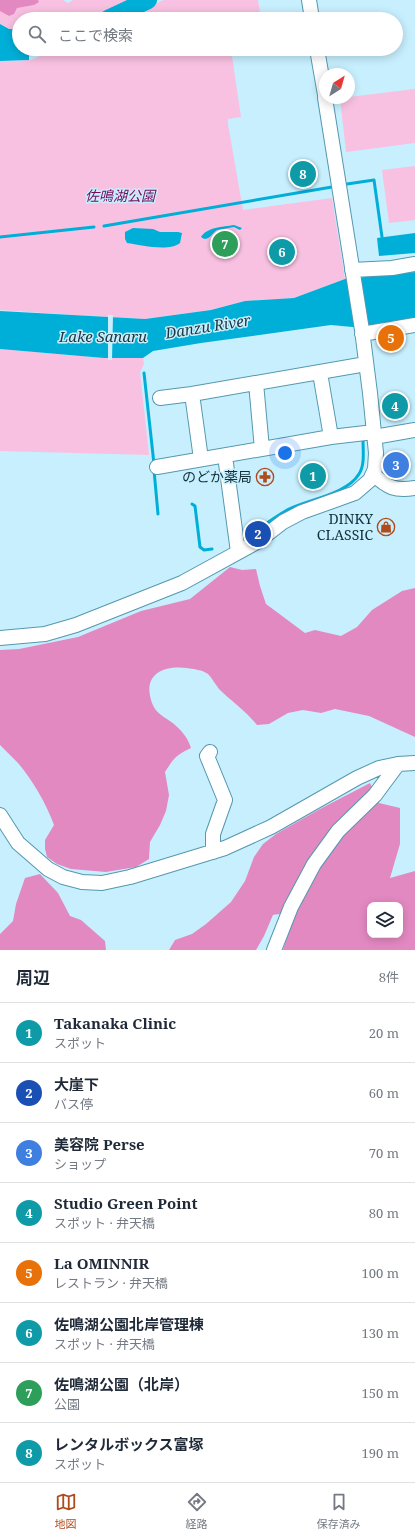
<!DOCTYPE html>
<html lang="ja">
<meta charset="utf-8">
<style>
:root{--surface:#fff;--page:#f2f2f3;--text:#1f2937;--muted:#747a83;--line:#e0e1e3;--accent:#b04b1c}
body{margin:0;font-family:"Noto Serif","Noto Sans JP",serif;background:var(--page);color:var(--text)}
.controls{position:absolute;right:12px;bottom:12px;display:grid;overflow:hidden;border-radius:8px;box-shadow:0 2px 10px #0003}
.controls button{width:36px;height:36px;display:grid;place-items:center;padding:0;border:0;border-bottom:1px solid var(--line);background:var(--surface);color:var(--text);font:20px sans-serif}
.compass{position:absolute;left:319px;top:68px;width:36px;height:36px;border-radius:50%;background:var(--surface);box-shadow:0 2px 10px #0003;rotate:37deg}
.you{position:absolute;left:285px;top:453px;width:14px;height:14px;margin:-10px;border:3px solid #fff;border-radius:50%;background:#1a73e8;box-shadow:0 0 0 6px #1a73e833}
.badge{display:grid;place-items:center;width:26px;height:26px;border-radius:50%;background:var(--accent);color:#fff;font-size:13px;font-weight:700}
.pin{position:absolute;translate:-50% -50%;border:2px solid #fff;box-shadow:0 1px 4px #0006}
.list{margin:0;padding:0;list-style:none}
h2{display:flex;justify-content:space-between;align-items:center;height:52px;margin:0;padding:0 16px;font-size:17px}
h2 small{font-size:13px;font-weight:400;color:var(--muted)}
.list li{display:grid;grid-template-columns:26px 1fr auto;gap:12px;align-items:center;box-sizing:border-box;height:60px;padding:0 16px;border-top:1px solid var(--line)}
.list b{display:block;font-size:15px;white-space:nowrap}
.list p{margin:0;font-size:13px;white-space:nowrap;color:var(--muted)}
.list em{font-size:13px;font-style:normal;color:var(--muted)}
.icon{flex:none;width:22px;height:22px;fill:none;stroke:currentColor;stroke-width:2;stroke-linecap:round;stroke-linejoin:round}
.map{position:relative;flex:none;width:415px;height:950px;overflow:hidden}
.search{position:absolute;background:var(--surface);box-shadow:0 2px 10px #0003;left:12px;right:12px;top:12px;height:44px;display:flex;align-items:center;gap:10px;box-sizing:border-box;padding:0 14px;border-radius:22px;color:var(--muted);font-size:15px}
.sheet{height:532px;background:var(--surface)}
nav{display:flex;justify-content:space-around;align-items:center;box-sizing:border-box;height:56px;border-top:1px solid var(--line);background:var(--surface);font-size:11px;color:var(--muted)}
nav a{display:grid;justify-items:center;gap:2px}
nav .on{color:var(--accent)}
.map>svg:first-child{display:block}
.green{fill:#f8c1e1}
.forest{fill:#e389c2;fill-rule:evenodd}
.water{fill:#00afd8}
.pier{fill:#c7effe}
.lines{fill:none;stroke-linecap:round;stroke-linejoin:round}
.stream{stroke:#00afd8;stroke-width:3}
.river{stroke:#00afd8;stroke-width:18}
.minor-casing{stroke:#5498af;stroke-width:16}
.minor{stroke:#fff;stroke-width:14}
.labels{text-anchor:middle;stroke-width:3;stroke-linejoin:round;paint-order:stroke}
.park-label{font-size:14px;font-style:italic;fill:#78085b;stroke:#c7effe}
.poi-label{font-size:14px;fill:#133039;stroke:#c7effe;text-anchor:end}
.water-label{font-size:15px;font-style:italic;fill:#1e353d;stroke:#c7effe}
</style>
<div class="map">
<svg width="415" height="950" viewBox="0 0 415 950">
<rect width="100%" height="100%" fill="#c7effe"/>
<path class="green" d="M0,0H63L68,3L73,0H133L90,19H19V29H9L0,24Z
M164,0H258L261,19H118Z
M49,49H231L241,117L228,119V124L243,210L332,198L345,279L294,298L245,301L211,310L145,319L90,316L0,310V61C20,60 34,64 49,49Z
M415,89V143L346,152L340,98H349V97Z
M415,166V220L389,223L382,170Z
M0,349L104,358H143L144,364L140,372L149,455L0,451Z"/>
<path class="forest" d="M0,0H38L39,2L34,5L17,8L14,14L9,16L0,11Z
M230,567L242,570L256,569L260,586L266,604L305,633L315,630L341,636L357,627L372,610L402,591L415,588V737L369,716L335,709L321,713L303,710L288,713L269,724L257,725C246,711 231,701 219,689C215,684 212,678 208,674C203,670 193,669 187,668C162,665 142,675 152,703C156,714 165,717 174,724C182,731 188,738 191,748C176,755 174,758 165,772L169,795L166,811L160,825L150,842L149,859L136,867L106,872L71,869L57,864L47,857L45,849V840L54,825C47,805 32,779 18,763C12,757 6,751 0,745V650L19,649L78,637L141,611L190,599Z
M370,783L379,803L400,808V844L390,878L415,871V950H283L292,922C287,915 280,913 273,915L264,936L256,950H169L175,940L192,934L206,924L231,902L245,881L254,857L263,844L276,834L318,810ZM370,905H400V935H370Z
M40,874L58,893L70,916L81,920L105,941L106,950H0V934L13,921L16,904L25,878Z"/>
<path class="water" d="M0,24L9,29H19V49H29V60L0,61Z
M234,225L242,228L240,230L234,227L217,230C212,233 208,243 201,237C207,227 223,227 234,225Z
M133,228L153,229L160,232H178L182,233L180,243C169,252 141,245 127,243L125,239V232Z
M415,233V253L379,256L377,238Z
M415,272V322L374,329L331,325L201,343L153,351L143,358H104L0,349V311L145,319L211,310L245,301L294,298L345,279Z"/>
<path class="pier" d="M108,315H113L112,360H108Z"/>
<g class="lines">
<path class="stream" d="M347,184L374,180L382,237
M104,226L332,187
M0,237L94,227
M144,373L154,464
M154,470L158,514
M192,504L195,506L200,547L204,550L212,549
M243,540C258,529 273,518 289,509C310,499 347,494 359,474C365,465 363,451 363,440"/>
<path class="river" d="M108,19L148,0"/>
<defs>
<path id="minor" d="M309,0L312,19
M317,49L325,95
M352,270L392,268L415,264
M362,334L415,325
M320,373L331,437
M256,383L262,449
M192,394L201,459
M160,398L192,394L366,364
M374,437L415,430
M225,456L238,552
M157,467L331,437L374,432
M373,474C388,488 395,491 415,488
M0,638L45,634L76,625L182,583L257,542L283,522L302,512L355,493L370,480L375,469L376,453L370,393L362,330L325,98
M210,752L207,756L225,800L213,834V852
M0,815L18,843L48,869L63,877L82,882L102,883L130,877L225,848L271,827L357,778L379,768L398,764L415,763
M274,950L291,907L314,864L338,831L375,795L398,764"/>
</defs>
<use href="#minor" class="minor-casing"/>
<use href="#minor" class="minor"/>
</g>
<defs>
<symbol id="pharmacy-ring" viewBox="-11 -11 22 22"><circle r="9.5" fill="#c7effe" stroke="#b04b1c" stroke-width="1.5"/><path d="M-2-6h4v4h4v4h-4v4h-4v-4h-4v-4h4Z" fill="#b04b1c"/></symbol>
<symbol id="shop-ring" viewBox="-11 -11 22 22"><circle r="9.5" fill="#c7effe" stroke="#b04b1c" stroke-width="1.5"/><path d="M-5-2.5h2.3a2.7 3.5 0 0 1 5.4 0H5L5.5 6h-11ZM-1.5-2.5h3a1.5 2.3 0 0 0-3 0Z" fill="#b04b1c"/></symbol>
</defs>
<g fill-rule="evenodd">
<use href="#pharmacy-ring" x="255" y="467" width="20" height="20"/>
<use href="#shop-ring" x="376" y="517" width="20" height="20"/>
</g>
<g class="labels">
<g class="park-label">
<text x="120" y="201">佐鳴湖公園</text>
</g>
<g class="poi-label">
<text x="252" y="482">のどか薬局</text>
<text x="373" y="524">DINKY<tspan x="373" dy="16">CLASSIC</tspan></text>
</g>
<g class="water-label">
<text transform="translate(208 327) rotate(-9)" y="5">Danzu River</text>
<text x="103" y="342">Lake Sanaru</text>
</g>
</g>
</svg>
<div class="controls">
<button><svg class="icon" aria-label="layers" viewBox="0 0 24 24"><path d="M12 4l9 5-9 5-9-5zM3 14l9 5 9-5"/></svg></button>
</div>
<svg class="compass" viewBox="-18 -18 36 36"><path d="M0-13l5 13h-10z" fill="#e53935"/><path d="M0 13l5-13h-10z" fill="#747a83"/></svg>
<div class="you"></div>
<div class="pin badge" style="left:313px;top:476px;background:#0f9aa8">1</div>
<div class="pin badge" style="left:258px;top:534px;background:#1a4fb4">2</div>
<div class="pin badge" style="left:396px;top:465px;background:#3f7fe0">3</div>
<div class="pin badge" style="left:395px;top:406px;background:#0f9aa8">4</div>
<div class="pin badge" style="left:391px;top:338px;background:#e8710a">5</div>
<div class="pin badge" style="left:282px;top:252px;background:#0f9aa8">6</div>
<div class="pin badge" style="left:225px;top:244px;background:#2e9e5b">7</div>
<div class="pin badge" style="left:303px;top:174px;background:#0f9aa8">8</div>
<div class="search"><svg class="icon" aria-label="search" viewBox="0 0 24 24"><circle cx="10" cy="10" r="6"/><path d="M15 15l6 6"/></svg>ここで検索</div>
</div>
<section class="sheet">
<h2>周辺<small>8件</small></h2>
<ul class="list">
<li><span class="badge" style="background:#0f9aa8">1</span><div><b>Takanaka Clinic</b><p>スポット</p></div><em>20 m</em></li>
<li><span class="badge" style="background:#1a4fb4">2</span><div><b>大崖下</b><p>バス停</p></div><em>60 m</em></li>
<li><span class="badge" style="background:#3f7fe0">3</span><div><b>美容院 Perse</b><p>ショップ</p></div><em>70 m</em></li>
<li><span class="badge" style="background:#0f9aa8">4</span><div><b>Studio Green Point</b><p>スポット · 弁天橋</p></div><em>80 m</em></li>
<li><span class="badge" style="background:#e8710a">5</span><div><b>La OMINNIR</b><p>レストラン · 弁天橋</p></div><em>100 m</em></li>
<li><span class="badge" style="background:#0f9aa8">6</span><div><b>佐鳴湖公園北岸管理棟</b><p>スポット · 弁天橋</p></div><em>130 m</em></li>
<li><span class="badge" style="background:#2e9e5b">7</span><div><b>佐鳴湖公園（北岸）</b><p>公園</p></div><em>150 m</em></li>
<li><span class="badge" style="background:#0f9aa8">8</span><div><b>レンタルボックス富塚</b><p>スポット</p></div><em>190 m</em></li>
</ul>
</section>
<nav>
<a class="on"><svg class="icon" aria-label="map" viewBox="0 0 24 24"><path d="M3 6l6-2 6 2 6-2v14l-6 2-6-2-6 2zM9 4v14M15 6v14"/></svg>地図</a>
<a><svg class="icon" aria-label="directions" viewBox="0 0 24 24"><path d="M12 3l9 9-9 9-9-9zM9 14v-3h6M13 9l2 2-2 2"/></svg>経路</a>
<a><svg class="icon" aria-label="saved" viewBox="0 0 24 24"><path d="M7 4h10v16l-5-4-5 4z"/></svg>保存済み</a>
</nav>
